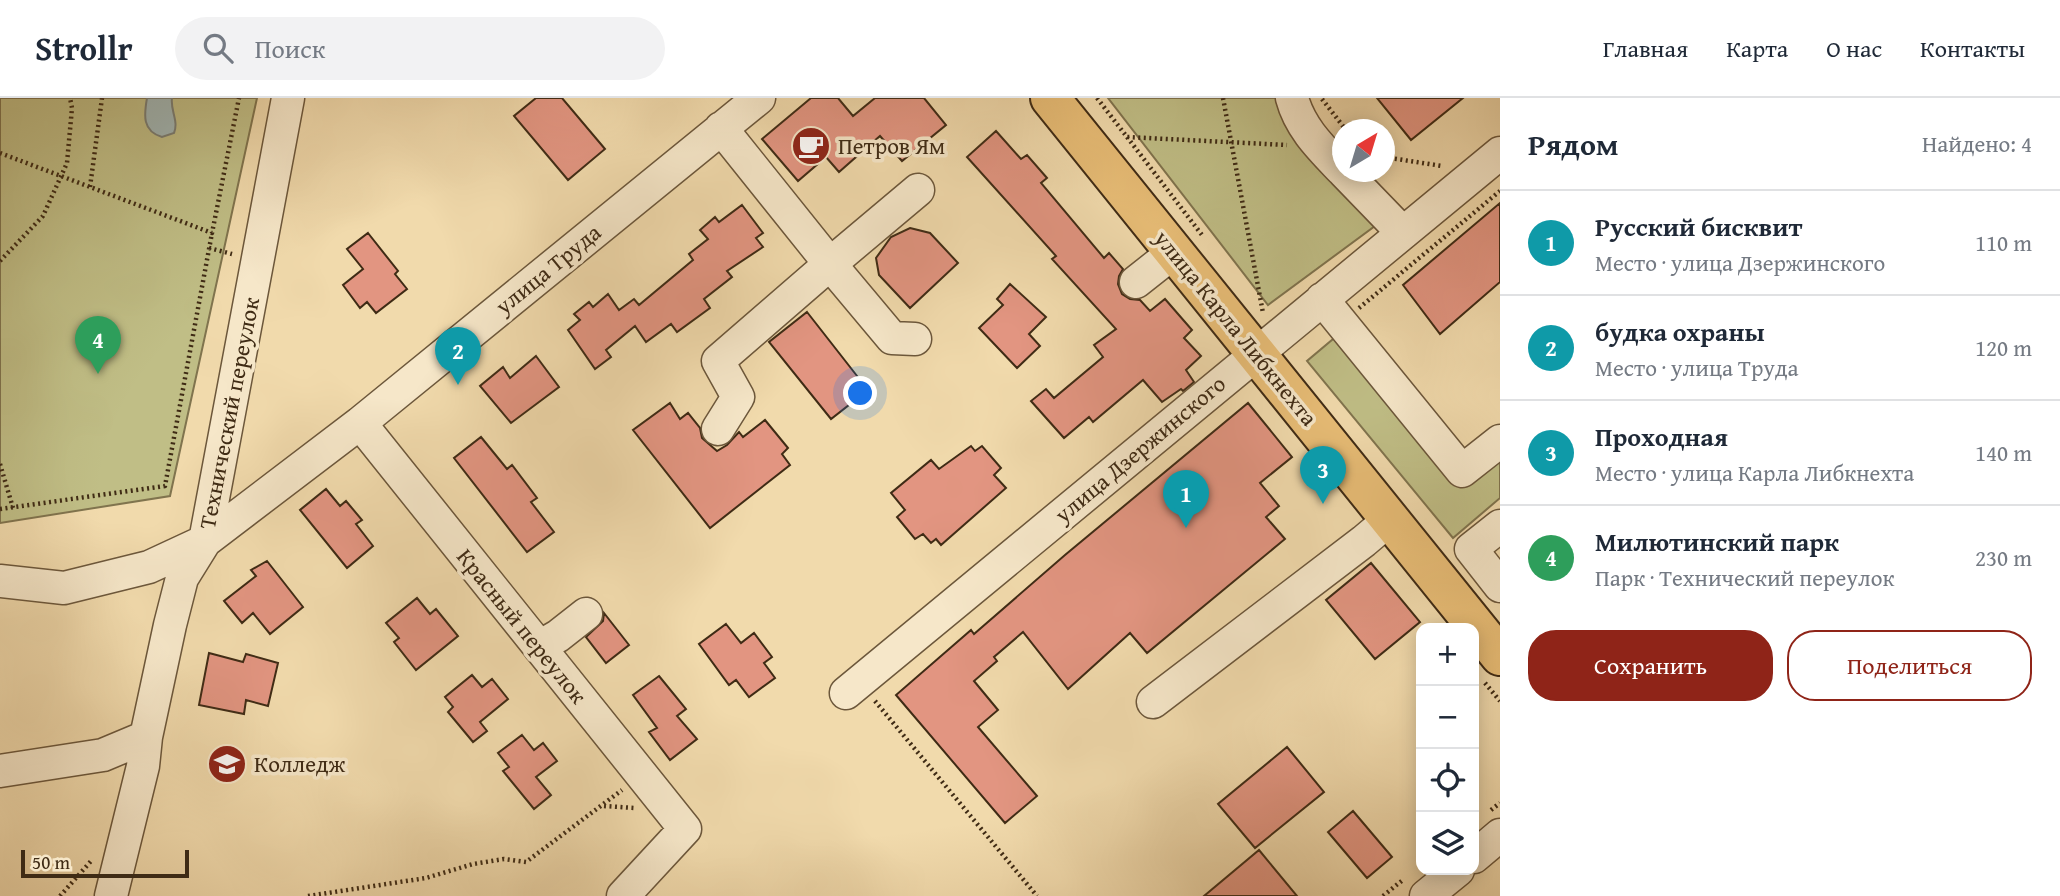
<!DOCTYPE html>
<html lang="ru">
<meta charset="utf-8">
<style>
:root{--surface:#fff;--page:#f2f2f3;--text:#1f2937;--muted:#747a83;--line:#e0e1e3;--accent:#8f2418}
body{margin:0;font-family:"Gentium Book Plus",serif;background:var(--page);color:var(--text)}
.controls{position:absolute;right:21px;bottom:21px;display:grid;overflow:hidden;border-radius:14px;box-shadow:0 4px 18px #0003}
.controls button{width:63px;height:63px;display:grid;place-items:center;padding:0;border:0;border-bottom:2px solid var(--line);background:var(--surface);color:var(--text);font:35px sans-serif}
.compass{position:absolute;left:1332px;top:21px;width:63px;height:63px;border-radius:50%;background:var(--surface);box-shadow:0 4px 18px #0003;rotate:38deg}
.scale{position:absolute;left:21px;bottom:18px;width:168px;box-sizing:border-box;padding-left:7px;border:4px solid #3f2b15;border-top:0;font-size:19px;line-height:24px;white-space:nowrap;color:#3f2b15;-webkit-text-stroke:5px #f6e7c9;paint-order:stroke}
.you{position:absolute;left:861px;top:296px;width:24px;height:24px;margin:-18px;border:5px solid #fff;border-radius:50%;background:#1a73e8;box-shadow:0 0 0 10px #1a73e833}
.badge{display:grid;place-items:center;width:46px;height:46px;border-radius:50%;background:var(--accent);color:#fff;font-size:23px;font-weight:700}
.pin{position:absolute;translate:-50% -58px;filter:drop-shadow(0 2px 4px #0008)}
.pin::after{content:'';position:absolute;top:37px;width:24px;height:21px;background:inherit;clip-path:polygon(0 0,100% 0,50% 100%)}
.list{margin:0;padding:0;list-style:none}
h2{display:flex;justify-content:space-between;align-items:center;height:91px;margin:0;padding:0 28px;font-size:30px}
h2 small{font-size:23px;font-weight:400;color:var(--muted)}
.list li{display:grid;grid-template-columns:46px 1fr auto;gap:21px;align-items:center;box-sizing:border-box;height:105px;padding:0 28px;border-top:2px solid var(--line)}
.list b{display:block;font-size:26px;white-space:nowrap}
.list p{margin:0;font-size:23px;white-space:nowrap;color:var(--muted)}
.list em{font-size:23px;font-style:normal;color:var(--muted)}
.actions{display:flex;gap:14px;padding:21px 28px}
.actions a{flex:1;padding:16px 0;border:2px solid var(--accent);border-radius:28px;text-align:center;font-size:24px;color:var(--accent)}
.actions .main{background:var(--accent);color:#fff}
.icon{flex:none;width:38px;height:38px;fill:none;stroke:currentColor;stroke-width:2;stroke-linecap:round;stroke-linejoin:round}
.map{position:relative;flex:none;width:1500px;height:798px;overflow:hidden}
header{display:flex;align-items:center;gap:42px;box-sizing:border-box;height:98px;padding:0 35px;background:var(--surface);border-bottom:2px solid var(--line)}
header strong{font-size:33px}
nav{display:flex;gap:38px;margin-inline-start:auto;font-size:24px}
.search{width:490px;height:63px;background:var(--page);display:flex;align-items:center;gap:18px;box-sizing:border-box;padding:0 24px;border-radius:38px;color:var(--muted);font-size:26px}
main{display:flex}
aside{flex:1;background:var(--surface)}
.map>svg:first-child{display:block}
.green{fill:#c0be86;stroke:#80744e;stroke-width:2}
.water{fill:#a1b7b6;stroke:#7a7f76;stroke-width:2}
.building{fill:#e29581;stroke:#3f2b15;stroke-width:2}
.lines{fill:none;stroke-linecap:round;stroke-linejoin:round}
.minor-casing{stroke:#6c573b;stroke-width:35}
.major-casing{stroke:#3f2b15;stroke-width:42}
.path{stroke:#3f2b15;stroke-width:4.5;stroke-dasharray:2 3.5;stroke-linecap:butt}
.minor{stroke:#f6e7c9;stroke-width:32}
.major{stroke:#e8bd76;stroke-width:38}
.labels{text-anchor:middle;stroke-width:7;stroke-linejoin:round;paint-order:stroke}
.poi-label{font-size:23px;fill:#3f2b15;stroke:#f6e7c9;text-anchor:start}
.street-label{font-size:23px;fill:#3f2b15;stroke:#f6e7c9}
</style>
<header>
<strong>Strollr</strong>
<div class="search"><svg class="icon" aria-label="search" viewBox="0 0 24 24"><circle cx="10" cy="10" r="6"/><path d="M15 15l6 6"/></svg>Поиск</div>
<nav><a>Главная</a><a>Карта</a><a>О нас</a><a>Контакты</a></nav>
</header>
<main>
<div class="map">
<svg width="1500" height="798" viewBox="0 0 1500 798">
<rect width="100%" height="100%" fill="#f1daac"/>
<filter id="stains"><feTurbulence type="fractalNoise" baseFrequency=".00286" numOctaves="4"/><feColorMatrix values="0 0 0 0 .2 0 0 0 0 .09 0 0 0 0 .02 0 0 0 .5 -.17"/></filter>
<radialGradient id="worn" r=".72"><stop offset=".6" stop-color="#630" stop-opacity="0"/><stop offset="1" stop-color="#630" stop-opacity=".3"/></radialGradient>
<path class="green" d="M0,0H257L170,398L0,425Z
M1108,0H1284L1379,125L1268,207Z
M1345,231L1460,382L1500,351V400L1453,440L1307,263Z"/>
<path class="water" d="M147,0H172C170,12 179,23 174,35L162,39C142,33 144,17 147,0Z"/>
<path class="building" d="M536,0H562L605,51L568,82L514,18Z
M811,0H838L853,18L875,0H924L946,27L902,63L880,38L839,74L826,59L798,83L762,41Z
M1377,0H1463L1411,42Z
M996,33L1021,61L1027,57L1047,80L1041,85L1104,160L1109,155L1123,171L1119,178L1118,186L1122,196L1130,201L1140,202L1150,213L1165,201L1192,232L1184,240L1201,258L1186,272L1194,284L1183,293L1181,291L1162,304L1143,282L1093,324L1089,319L1064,340L1031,303L1046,291L1054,300L1103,259L1094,247L1116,231L1052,161L1056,158L967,59Z
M1500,105V184L1440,236L1403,187Z
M742,107L763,135L756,140L763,149L727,173L732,179L704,201L710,210L677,234L671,226L646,244L635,228L606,252L611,259L595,271L568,232L580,222L574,216L589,204L593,209L608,196L619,212L634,201L639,207L693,162L689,156L708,141L700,132L715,119L719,124Z
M910,130L930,135L958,165L910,210L879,177L876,160L891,139Z
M368,135L398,173L395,176L407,191L376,215L367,204L360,210L343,187L363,171L347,151Z
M1010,186L1046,219L1029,236L1040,248L1017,270L979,230L1003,207L997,201Z
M807,214L868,292L831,321L769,244Z
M536,258L559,289L511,325L480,288L503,269L510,280Z
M670,305L680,321L688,315L700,330L702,340L717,353L727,347L739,334L743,339L765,322L788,350L782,356L790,367L710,430L633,332Z
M1248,305L1292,359L1260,385L1279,408L1266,419L1285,441L1147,555L1130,535L1068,591L1023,534L994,559L997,563L974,583L998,612L978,629L1037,698L1005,725L896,597L971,532L974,536L1065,457Z
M481,339L507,371L512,367L537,400L531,404L554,434L527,454L454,360Z
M971,348L975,353L982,348L1001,370L994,377L1006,390L941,447L936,441L931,445L923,436L915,441L897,419L905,412L891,395L931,362L939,371Z
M326,391L340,408L346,403L362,422L356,426L373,448L347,470L300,412Z
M267,463L303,509L270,536L253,515L242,525L224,503L256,478L251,472Z
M1371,465L1420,524L1375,561L1326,502Z
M417,500L430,516L436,511L458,538L416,572L394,544L399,540L386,525Z
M604,515L629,547L606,565L586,539L603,523Z
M726,526L741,545L754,535L772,559L764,565L775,580L749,599L736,582L729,587L699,546Z
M209,555L243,564L246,556L278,565L268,608L246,602L244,616L199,607Z
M472,577L482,589L492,581L508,601L480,624L487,633L473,644L448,614L453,609L445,599Z
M659,578L686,611L677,618L697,641L670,662L649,634L657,630L633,597Z
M522,637L534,652L543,645L557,663L536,679L551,697L534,711L503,673L509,669L498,655Z
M1287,649L1324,694L1255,750L1218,706Z
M1353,713L1392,759L1367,780L1328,734Z
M1259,752L1297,798H1204Z"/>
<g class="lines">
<defs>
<path id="minor" d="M1292,0C1300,30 1321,50 1342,72
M1344,74L1403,135
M1136,184L1174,154
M1322,201L1462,373L1500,343
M915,241L892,240L830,166L918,92
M360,325L685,731L623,798
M718,331L738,299L718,263L830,166L721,30
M1500,428L1471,451L1500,488
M0,483L64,490L149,469L205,443L360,325L759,0
M539,549L558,538L586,516
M846,595L1500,55
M1153,604L1364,443L1390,421
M0,673L103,657L146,639
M1474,759L1500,737
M111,798L143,668L146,639L170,527L182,480L205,443L288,0
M1426,798L1458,772"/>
<path id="major" d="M1050,0L1500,558"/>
</defs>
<use href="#minor" class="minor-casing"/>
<use href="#major" class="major-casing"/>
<path class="path" d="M1097,0L1127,39L1287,47
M1223,0L1263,215
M1322,1L1346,32
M1127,39L1202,137
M0,55L212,135L239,0
M1384,59L1442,68
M90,89L102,0
M209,150L232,156
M0,163L43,118L67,65L72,10L70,0
M1359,210L1500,93
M0,366L13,410
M0,411L165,388L212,135
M1485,585L1500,603
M875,603L1037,798
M604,708L634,710
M1491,712L1500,705
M60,798L92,762
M308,798L426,780L473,766L504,761L526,764L622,692
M1383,798L1404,781"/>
<use href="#minor" class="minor"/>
<use href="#major" class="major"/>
</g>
<defs>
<symbol id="cafe-disc" viewBox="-11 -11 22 22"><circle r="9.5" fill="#8f2418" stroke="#f6e7c9"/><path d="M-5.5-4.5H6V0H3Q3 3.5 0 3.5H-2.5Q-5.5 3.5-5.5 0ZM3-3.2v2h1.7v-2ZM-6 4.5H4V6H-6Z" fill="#fff"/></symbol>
<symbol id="university-disc" viewBox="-11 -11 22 22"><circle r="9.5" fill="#8f2418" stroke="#f6e7c9"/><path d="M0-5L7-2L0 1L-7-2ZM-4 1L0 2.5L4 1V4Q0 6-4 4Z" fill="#fff"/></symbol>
</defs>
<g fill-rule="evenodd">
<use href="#cafe-disc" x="789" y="26" width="44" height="44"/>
<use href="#university-disc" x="205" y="644" width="44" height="44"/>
</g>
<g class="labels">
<g class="poi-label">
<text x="838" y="56">Петров Ям</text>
<text x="254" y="674">Колледж</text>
</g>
<g class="street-label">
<text transform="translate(548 171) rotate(-39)" y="8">улица Труда</text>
<text transform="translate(1236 230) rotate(51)" y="8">улица Карла Либкнехта</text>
<text transform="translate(229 315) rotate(-79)" y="8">Технический переулок</text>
<text transform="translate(1140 351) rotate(-40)" y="8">улица Дзержинского</text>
<text transform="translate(522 528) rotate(51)" y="8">Красный переулок</text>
</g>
</g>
<rect width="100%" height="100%" filter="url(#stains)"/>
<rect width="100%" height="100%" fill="url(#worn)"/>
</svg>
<div class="controls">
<button>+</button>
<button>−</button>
<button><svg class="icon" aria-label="locate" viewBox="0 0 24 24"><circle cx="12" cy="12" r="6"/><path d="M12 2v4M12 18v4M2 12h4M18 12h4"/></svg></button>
<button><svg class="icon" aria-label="layers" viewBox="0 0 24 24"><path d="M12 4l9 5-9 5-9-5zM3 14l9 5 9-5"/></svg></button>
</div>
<svg class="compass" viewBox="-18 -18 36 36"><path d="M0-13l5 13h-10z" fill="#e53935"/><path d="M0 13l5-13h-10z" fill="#747a83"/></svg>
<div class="scale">50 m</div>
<div class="you"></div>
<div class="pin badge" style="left:1186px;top:430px;background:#0f9aa8">1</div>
<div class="pin badge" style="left:458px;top:287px;background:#0f9aa8">2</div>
<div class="pin badge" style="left:1323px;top:406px;background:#0f9aa8">3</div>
<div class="pin badge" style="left:98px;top:276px;background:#2e9e5b">4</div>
</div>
<aside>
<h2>Рядом<small>Найдено: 4</small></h2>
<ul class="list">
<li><span class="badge" style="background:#0f9aa8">1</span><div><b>Русский бисквит</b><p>Место · улица Дзержинского</p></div><em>110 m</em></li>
<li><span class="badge" style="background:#0f9aa8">2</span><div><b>будка охраны</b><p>Место · улица Труда</p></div><em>120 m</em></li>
<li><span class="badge" style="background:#0f9aa8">3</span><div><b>Проходная</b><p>Место · улица Карла Либкнехта</p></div><em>140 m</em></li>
<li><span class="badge" style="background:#2e9e5b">4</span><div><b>Милютинский парк</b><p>Парк · Технический переулок</p></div><em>230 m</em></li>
</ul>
<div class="actions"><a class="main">Сохранить</a><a>Поделиться</a></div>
</aside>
</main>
